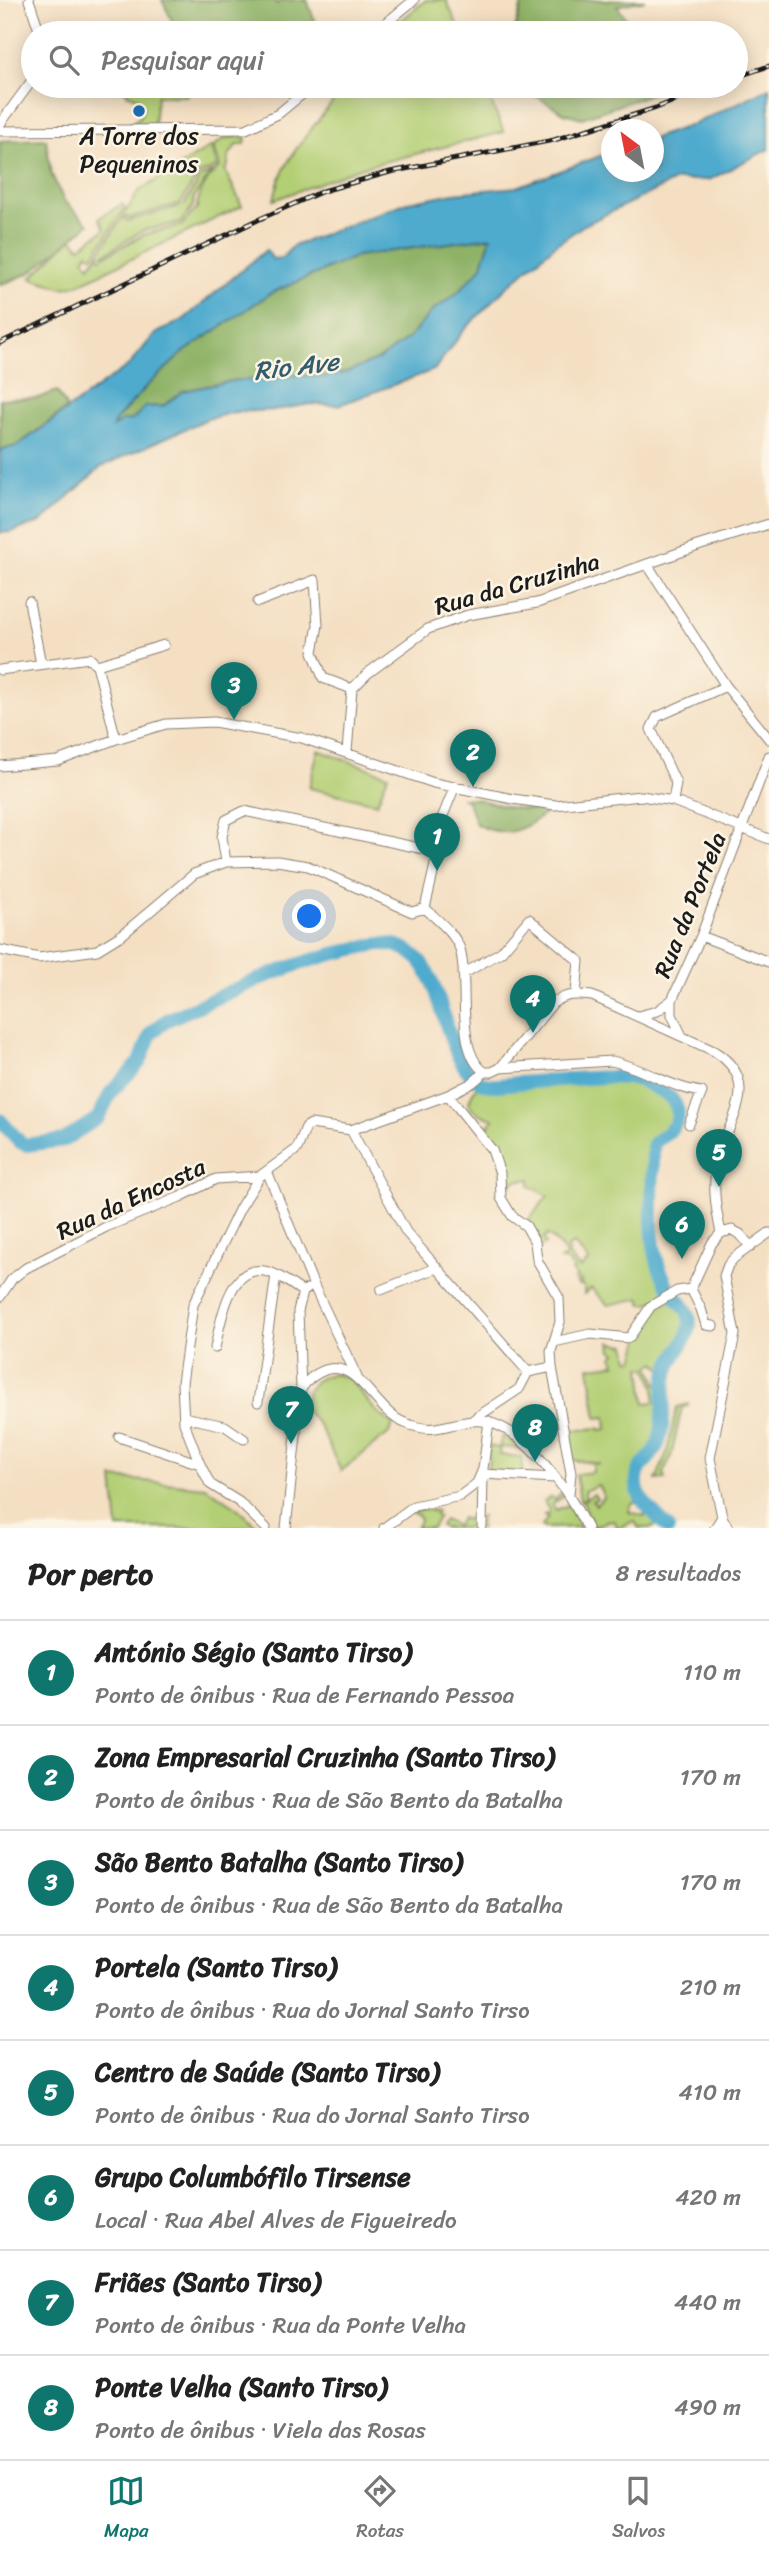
<!DOCTYPE html>
<html lang="pt">
<meta charset="utf-8">
<style>
:root{--surface:#fff;--page:#f2f2f2;--text:#222;--muted:#767676;--line:#e0e0e0;--accent:#0f766e}
body{margin:0;font-family:Sriracha,sans-serif;background:var(--page);color:var(--text)}
.compass{position:absolute;left:601px;top:119px;width:63px;height:63px;border-radius:50%;background:var(--surface);box-shadow:0 4px 18px #0003;rotate:328deg}
.you{position:absolute;left:310px;top:917px;width:24px;height:24px;margin:-18px;border:5px solid #fff;border-radius:50%;background:#1a73e8;box-shadow:0 0 0 10px #1a73e833}
.badge{display:grid;place-items:center;width:46px;height:46px;border-radius:50%;background:var(--accent);color:#fff;font-size:23px;font-weight:700}
.pin{position:absolute;translate:-50% -58px;filter:drop-shadow(0 2px 4px #0008)}
.pin::after{content:'';position:absolute;top:37px;width:24px;height:21px;background:inherit;clip-path:polygon(0 0,100% 0,50% 100%)}
.list{margin:0;padding:0;list-style:none}
h2{display:flex;justify-content:space-between;align-items:center;height:91px;margin:0;padding:0 28px;font-size:30px}
h2 small{font-size:23px;font-weight:400;color:var(--muted)}
.list li{display:grid;grid-template-columns:46px 1fr auto;gap:21px;align-items:center;box-sizing:border-box;height:105px;padding:0 28px;border-top:2px solid var(--line)}
.list b{display:block;font-size:26px;white-space:nowrap}
.list p{margin:0;font-size:23px;white-space:nowrap;color:var(--muted)}
.list em{font-size:23px;font-style:normal;color:var(--muted)}
.icon{flex:none;width:38px;height:38px;fill:none;stroke:currentColor;stroke-width:2;stroke-linecap:round;stroke-linejoin:round}
.map{position:relative;flex:none;width:769px;height:1528px;overflow:hidden}
.search{position:absolute;background:var(--surface);box-shadow:0 4px 18px #0003;left:21px;right:21px;top:21px;height:77px;display:flex;align-items:center;gap:18px;box-sizing:border-box;padding:0 24px;border-radius:38px;color:var(--muted);font-size:26px}
.sheet{height:931px;background:var(--surface)}
nav{display:flex;justify-content:space-around;align-items:center;box-sizing:border-box;height:98px;border-top:2px solid var(--line);background:var(--surface);font-size:19px;color:var(--muted)}
nav a{display:grid;justify-items:center;gap:4px}
nav .on{color:var(--accent)}
.map>svg:first-child{display:block}
.green{fill:#b3cf75;stroke:#687648;stroke-width:2;fill-rule:evenodd}
.forest{fill:#8eb266;stroke:#556741;stroke-width:2}
.water{fill:#50abce;stroke:#366475;stroke-width:2;fill-rule:evenodd}
.lines{fill:none;stroke-linecap:round;stroke-linejoin:round}
.river{stroke:#50abce;stroke-width:14}
.minor-casing{stroke:#887e70;stroke-width:11}
.minor{stroke:#fff;stroke-width:9}
.rail-casing{stroke:#1c1c1c;stroke-width:5}
.rail{stroke:#fcf5e5;stroke-width:2.5;stroke-dasharray:8;stroke-linecap:butt}
.poi-dot{fill:#1f6fb2;stroke:#fcf5e5;stroke-width:2.5}
.labels{text-anchor:middle;stroke-width:5;stroke-linejoin:round;paint-order:stroke}
.poi-label{font-size:24px;fill:#1c1c1c;stroke:#fcf5e5}
.street-label{font-size:24px;fill:#1c1c1c;stroke:#fcf5e5}
.water-label{font-size:26px;font-style:italic;fill:#335c6c;stroke:#fcf5e5}
</style>
<div class="map">
<svg width="769" height="1528" viewBox="0 0 769 1528">
<rect width="100%" height="100%" fill="#fcf5e5"/>
<filter id="ink" filterUnits="userSpaceOnUse"><feTurbulence type="fractalNoise" baseFrequency=".0143" numOctaves="2"/><feDisplacementMap in="SourceGraphic" scale="14" xChannelSelector="R" yChannelSelector="G"/><feConvolveMatrix kernelMatrix="1 2 1 2 8 2 1 2 1" color-interpolation-filters="sRGB"/></filter>
<filter id="wash" filterUnits="userSpaceOnUse"><feTurbulence type="fractalNoise" baseFrequency=".00686" numOctaves="4" result="noise"/><feDisplacementMap in="SourceGraphic" scale="28" xChannelSelector="R" yChannelSelector="G"/><feGaussianBlur stdDeviation="1.57" result="paint"/><feColorMatrix in="noise" values="0 0 0 0 0 0 0 0 0 0 0 0 0 0 0 0 0 1.4 0 .05"/><feComposite in="paint" operator="in"/></filter>
<g filter="url(#wash)">
<rect width="100%" height="100%" fill="#f4dfc3"/>
<path class="green" d="M426,0H446L461,33H386Z
M127,86H193L187,96H157L154,124H130L140,117L143,108L140,99L127,94L126,89L121,90Z
M340,86H484L504,132L359,168L274,200C280,160 314,128 337,96Z
M246,137L245,144H237L228,157V166L225,170L242,206L77,285L63,288L31,278L72,238L80,247L105,229L99,218L122,204L125,208L93,256L88,253L84,259L90,266L97,256L101,258L143,235L182,225L197,208C198,193 208,176 220,167L214,146L225,138Z
M212,146L217,167L198,175L181,203L129,218L123,216L139,191Z
M212,172L194,197L193,206L181,222L142,231L104,254H98L122,218L128,221L184,205L200,178Z
M318,750L388,775L377,803L309,788Z
M611,1080C620,1081 631,1079 640,1082C654,1087 682,1100 675,1120C672,1130 658,1136 651,1143C651,1191 643,1251 669,1292L649,1304H641V1298L608,1305L591,1288L584,1294V1286L580,1285L582,1281L579,1279L578,1285L574,1279L577,1277L572,1271L574,1269L567,1261L560,1260L566,1256C564,1248 555,1241 548,1235L543,1239L546,1244L539,1248L534,1231L526,1223L548,1196L530,1186V1179L514,1181L513,1184L503,1187L502,1164L504,1156L484,1131L494,1120C471,1110 459,1108 480,1083L489,1087ZM574,1244L589,1261L580,1269L567,1253L570,1251L567,1247Z
M675,1297L686,1315L688,1326L665,1377L655,1445L644,1458L635,1478L638,1501L631,1505L629,1512L645,1516L646,1509L661,1523L649,1528H639L634,1521L618,1528L614,1521L609,1520L593,1528L583,1501L594,1494L597,1499L592,1501L596,1505L604,1497L598,1485L584,1491L586,1498L580,1501L576,1474L593,1472V1464H600L573,1460L568,1431L599,1428L600,1430L607,1429L606,1417L597,1418L589,1367L615,1364L613,1357L616,1353L612,1350L611,1342L626,1345L629,1359L634,1360C646,1324 637,1319 675,1297ZM656,1362L665,1373L661,1392L650,1366ZM641,1367L647,1368L655,1387V1402L645,1403Z
M332,1374L348,1377L374,1409L393,1425L389,1433L341,1471L319,1425L303,1407C307,1389 312,1378 332,1374Z
M688,1404V1406L682,1407L671,1457L663,1473L665,1479L656,1480L667,1453L677,1407Z
M502,1436L515,1442L522,1449L501,1447L500,1455L521,1457L523,1476L491,1472L488,1469L489,1446L499,1448Z
M113,1478L205,1487L234,1505L259,1528H118Z
M561,1494L563,1497L552,1504L556,1510L568,1505L580,1527L544,1528L542,1526L548,1517L544,1515L550,1512L544,1501L551,1497L554,1500Z
M424,1509L432,1510L431,1512L433,1510L437,1511L435,1515L438,1517L432,1528H416L420,1521L419,1516L411,1512Z
M469,1516L473,1517L472,1520L481,1517V1528H444L440,1525L444,1520L457,1526L461,1518L467,1520Z"/>
<path class="forest" d="M162,0H274L277,4L284,0H307L319,33H178Z
M523,0H645L617,6L632,26L668,33H514Z
M526,86H674L582,118L564,113L536,96Z
M46,139L51,173L64,201L89,224L30,273L0,285V141Z
M492,237L482,268L456,294L431,312L410,337L381,358L348,372L324,377L296,375L268,380H237L183,391L163,406L145,407L132,420L122,421L113,428L115,421L147,386L184,352L271,293L357,256Z
M57,391L67,408L17,446L0,450V399L38,398Z
M463,798L477,799L508,807L541,811L545,814C519,833 505,838 476,824L468,802Z"/>
<path class="water" d="M769,88V149L709,180H676L584,225L554,246L509,285L465,329L434,370L339,405L311,404L276,410L236,412L207,419L101,467L41,522L11,532L0,533V450L17,446L130,364L155,334L183,320L266,250L273,259L282,258L293,246L408,202L454,193L517,187L611,152L612,172H654V138L694,124ZM491,237L481,268L456,294L431,312L410,337L381,358L348,372L325,377L296,375L268,380H237L183,391L163,406L145,407L132,420L122,421L113,427L115,421L147,386L184,352L271,293L357,256Z"/>
<g class="lines">
<path class="river" d="M0,1120L20,1142L26,1145L64,1140L98,1118L111,1092L140,1062L151,1033L167,1020C226,994 287,963 350,950C360,948 372,944 382,944C454,943 432,1063 485,1084C494,1087 508,1084 517,1083C543,1082 619,1073 639,1080C647,1083 655,1088 663,1092C673,1098 682,1110 676,1122C672,1132 660,1137 653,1144C654,1181 647,1232 659,1267C662,1274 666,1285 671,1291C678,1301 689,1308 690,1322C690,1337 676,1352 670,1365C660,1390 667,1420 658,1444C650,1463 632,1466 638,1491C642,1505 659,1517 668,1528"/>
</g>
</g>
<g filter="url(#ink)">
<g class="lines">
<defs>
<path id="minor" d="M29,0L40,33
M374,33L414,0
M0,124L33,79
M0,131L246,129L278,114L312,86
M647,564L726,686L769,739
M29,602L41,664
M258,602L315,580L318,625L313,652L323,678L352,689
M97,665L116,739
M0,670L89,658L97,665L164,645
M347,752L352,689L368,673L428,629L468,615L537,603L698,546L769,524
M0,766L58,761L116,739L166,724L214,722L302,738L434,783L513,799L555,805L641,796L673,801L769,839
M673,801L676,783L651,729L657,717L726,686
M226,862L222,837L226,820L244,811L438,852
M425,908C437,920 454,932 460,949C470,981 454,1052 485,1072
M425,908L438,852L440,823L455,786
M701,936L769,962
M0,950L39,958L97,950L123,934L194,874L226,862L277,861L308,866L412,912L425,908
M463,974L501,952L529,919L579,961L576,994
M672,1000V1015L682,1036
M638,1016L657,1011L672,1000L701,936L769,756
M500,1068L612,1061C643,1068 671,1088 702,1092L689,1124
M448,1095L492,1150L500,1173L501,1198L512,1216L526,1226L535,1242L537,1260L559,1298L560,1322L551,1351L552,1367L528,1372L519,1389L474,1419
M351,1130L406,1232L528,1372
M267,1171L314,1286L357,1377
M260,1176L240,1208L193,1305L182,1383L184,1423L200,1464L210,1484L239,1502L266,1528
M691,1289L712,1243L721,1233
M691,1289L701,1309L706,1325L713,1326
M381,1290L436,1268
M0,1297L12,1279L26,1268L106,1227L180,1197L216,1179L260,1176L297,1149L306,1127L311,1124L351,1130L448,1095L472,1083L485,1072H492L500,1068L553,1003C566,994 576,994 592,996L714,1051C765,1083 727,1121 717,1162C712,1186 716,1210 721,1233L732,1230L740,1234L751,1247
M554,1342L590,1334L629,1338L651,1306L677,1291L691,1289
M215,1348C220,1325 228,1265 264,1271C277,1273 291,1284 303,1292
M552,1367L571,1473L569,1494
M301,1389L298,1311L303,1292L307,1289
M258,1402L276,1275
M184,1417L225,1426L244,1439
M119,1437L200,1464
M483,1474L555,1478
M482,1526L483,1477
M286,1528L301,1389C307,1380 314,1374 325,1370C359,1359 375,1412 405,1423C435,1435 444,1424 472,1421C518,1415 569,1492 587,1528
M384,1528L414,1506L460,1496L477,1483L483,1469L489,1421
M715,1528L722,1517
M728,1528L722,1517L710,1458L735,1334L724,1276L728,1265L734,1258L769,1233"/>
</defs>
<use href="#minor" class="minor-casing"/>
<use href="#minor" class="minor"/>
<defs>
<path id="rail" d="M736,77L769,66
M0,343L262,218L323,191L390,172L554,140L656,108L712,86"/>
</defs>
<use href="#rail" class="rail-casing"/>
<use href="#rail" class="rail"/>
</g>
</g>
<circle class="poi-dot" cx="139" cy="111" r="7"/>
<g class="labels">
<g class="poi-label">
<text x="139" y="144">A Torre dos<tspan x="139" dy="28">Pequeninos</tspan></text>
</g>
<g class="street-label">
<text transform="translate(517 584) rotate(-16)" y="8">Rua da Cruzinha</text>
<text transform="translate(690 905) rotate(-68)" y="8">Rua da Portela</text>
<text transform="translate(131 1199) rotate(-25)" y="8">Rua da Encosta</text>
</g>
<g class="water-label">
<text transform="translate(296 366) rotate(-7)" y="9">Rio Ave</text>
</g>
</g>
</svg>
<svg class="compass" viewBox="-18 -18 36 36"><path d="M0-13l5 13h-10z" fill="#e53935"/><path d="M0 13l5-13h-10z" fill="#767676"/></svg>
<div class="you"></div>
<div class="pin badge" style="left:437px;top:871px">1</div>
<div class="pin badge" style="left:473px;top:787px">2</div>
<div class="pin badge" style="left:234px;top:720px">3</div>
<div class="pin badge" style="left:533px;top:1033px">4</div>
<div class="pin badge" style="left:719px;top:1187px">5</div>
<div class="pin badge" style="left:682px;top:1259px">6</div>
<div class="pin badge" style="left:291px;top:1444px">7</div>
<div class="pin badge" style="left:535px;top:1462px">8</div>
<div class="search"><svg class="icon" aria-label="search" viewBox="0 0 24 24"><circle cx="10" cy="10" r="6"/><path d="M15 15l6 6"/></svg>Pesquisar aqui</div>
</div>
<section class="sheet">
<h2>Por perto<small>8 resultados</small></h2>
<ul class="list">
<li><span class="badge">1</span><div><b>António Ségio (Santo Tirso)</b><p>Ponto de ônibus · Rua de Fernando Pessoa</p></div><em>110 m</em></li>
<li><span class="badge">2</span><div><b>Zona Empresarial Cruzinha (Santo Tirso)</b><p>Ponto de ônibus · Rua de São Bento da Batalha</p></div><em>170 m</em></li>
<li><span class="badge">3</span><div><b>São Bento Batalha (Santo Tirso)</b><p>Ponto de ônibus · Rua de São Bento da Batalha</p></div><em>170 m</em></li>
<li><span class="badge">4</span><div><b>Portela (Santo Tirso)</b><p>Ponto de ônibus · Rua do Jornal Santo Tirso</p></div><em>210 m</em></li>
<li><span class="badge">5</span><div><b>Centro de Saúde (Santo Tirso)</b><p>Ponto de ônibus · Rua do Jornal Santo Tirso</p></div><em>410 m</em></li>
<li><span class="badge">6</span><div><b>Grupo Columbófilo Tirsense</b><p>Local · Rua Abel Alves de Figueiredo</p></div><em>420 m</em></li>
<li><span class="badge">7</span><div><b>Friães (Santo Tirso)</b><p>Ponto de ônibus · Rua da Ponte Velha</p></div><em>440 m</em></li>
<li><span class="badge">8</span><div><b>Ponte Velha (Santo Tirso)</b><p>Ponto de ônibus · Viela das Rosas</p></div><em>490 m</em></li>
</ul>
</section>
<nav>
<a class="on"><svg class="icon" aria-label="map" viewBox="0 0 24 24"><path d="M3 6l6-2 6 2 6-2v14l-6 2-6-2-6 2zM9 4v14M15 6v14"/></svg>Mapa</a>
<a><svg class="icon" aria-label="directions" viewBox="0 0 24 24"><path d="M12 3l9 9-9 9-9-9zM9 14v-3h6M13 9l2 2-2 2"/></svg>Rotas</a>
<a><svg class="icon" aria-label="saved" viewBox="0 0 24 24"><path d="M7 4h10v16l-5-4-5 4z"/></svg>Salvos</a>
</nav>
